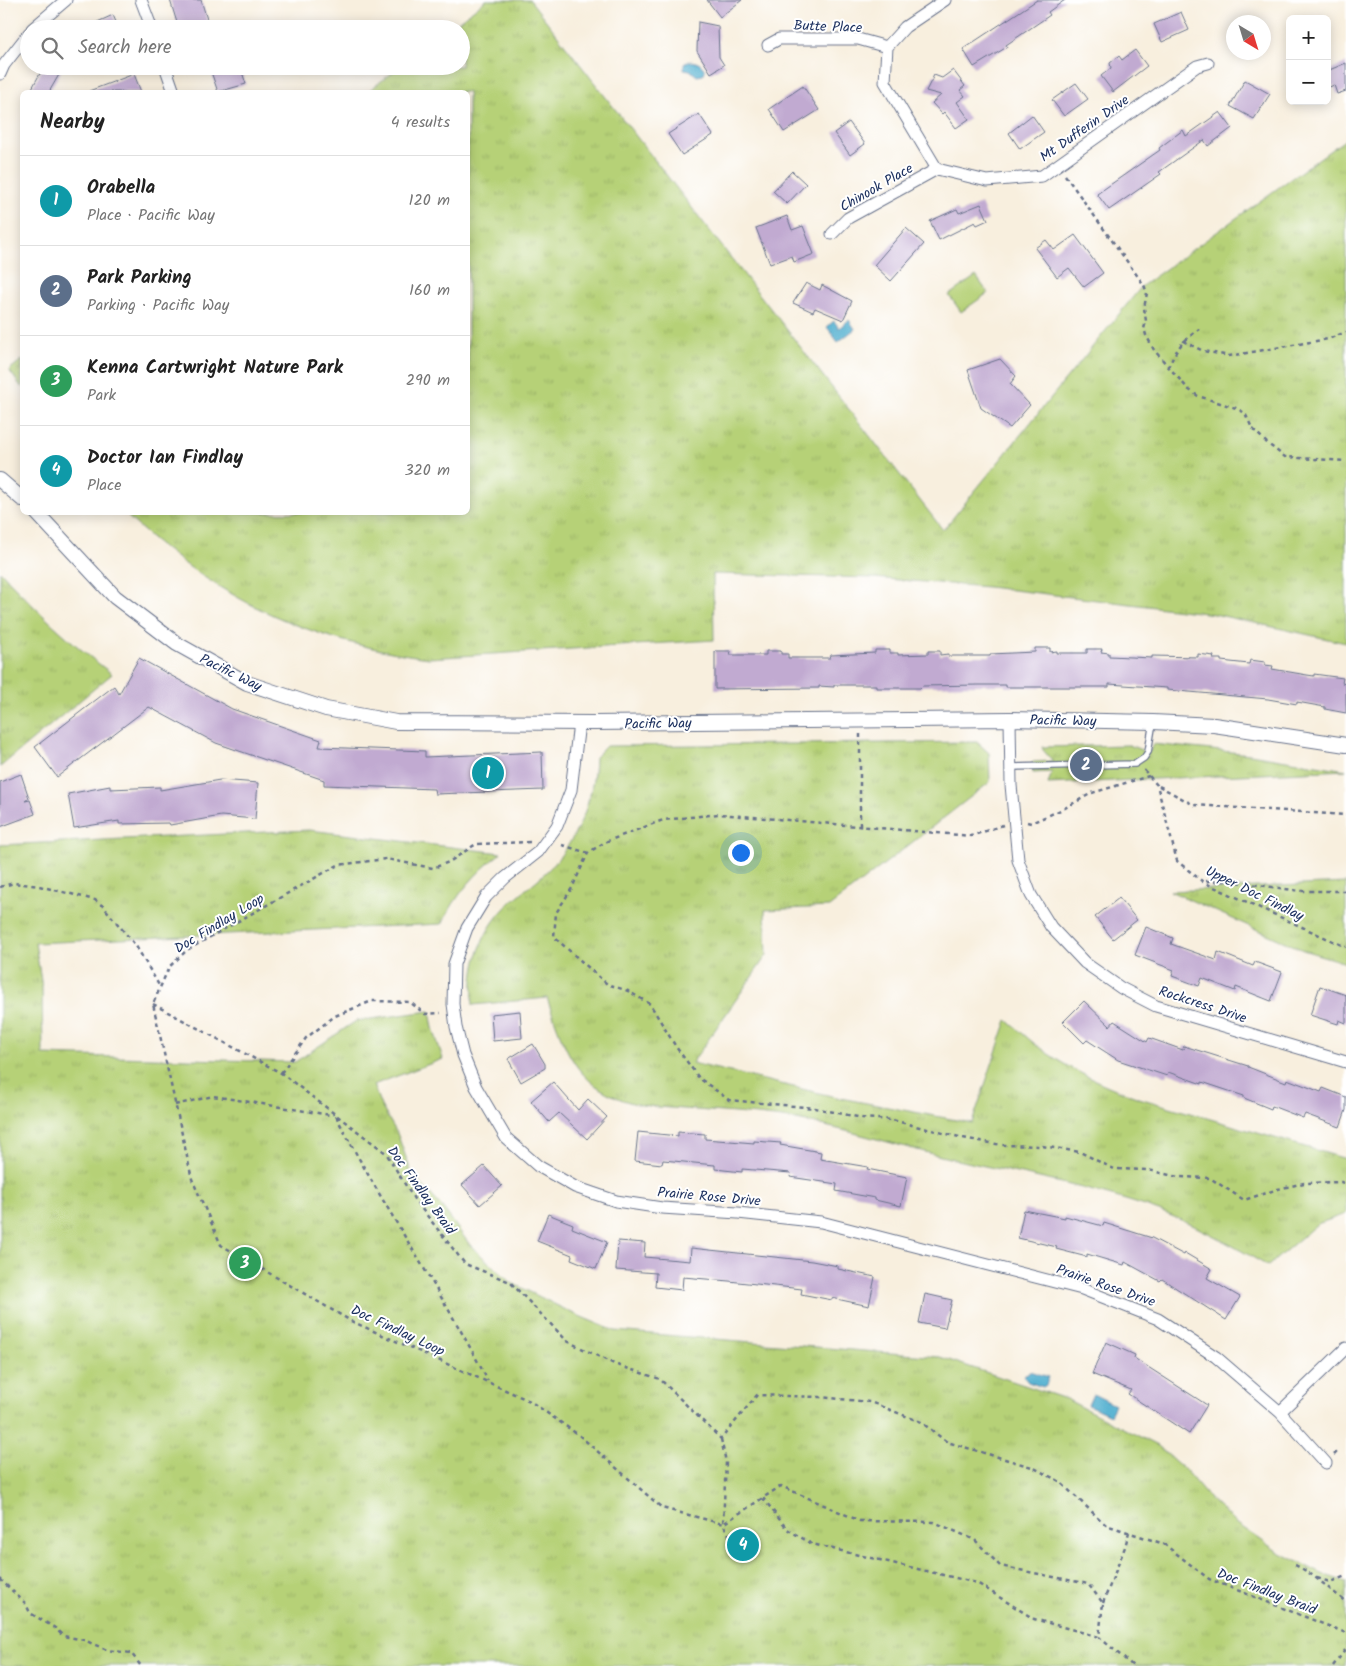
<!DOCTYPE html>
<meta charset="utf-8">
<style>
:root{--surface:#fff;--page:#f2f2f2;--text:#222;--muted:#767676;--line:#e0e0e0;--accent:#b5179e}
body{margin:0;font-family:Kalam,sans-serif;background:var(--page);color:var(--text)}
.controls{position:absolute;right:15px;top:15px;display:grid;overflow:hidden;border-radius:8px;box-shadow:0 2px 12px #0003}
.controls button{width:45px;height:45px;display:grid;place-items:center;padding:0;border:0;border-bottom:1px solid var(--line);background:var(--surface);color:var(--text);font:25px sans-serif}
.compass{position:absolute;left:1226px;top:15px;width:45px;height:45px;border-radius:50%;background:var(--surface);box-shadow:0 2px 12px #0003;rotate:142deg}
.you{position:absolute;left:740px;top:852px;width:18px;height:18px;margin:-12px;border:4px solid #fff;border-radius:50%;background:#1a73e8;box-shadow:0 0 0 8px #1a73e833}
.badge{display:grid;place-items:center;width:32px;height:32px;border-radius:50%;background:var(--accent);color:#fff;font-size:16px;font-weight:700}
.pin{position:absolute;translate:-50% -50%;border:2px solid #fff;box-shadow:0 1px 5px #0006}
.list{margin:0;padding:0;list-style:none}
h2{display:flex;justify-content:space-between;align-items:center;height:65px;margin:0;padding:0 20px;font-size:21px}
h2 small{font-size:16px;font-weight:400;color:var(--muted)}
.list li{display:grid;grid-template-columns:32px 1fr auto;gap:15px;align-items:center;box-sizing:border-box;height:90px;padding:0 20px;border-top:1px solid var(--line)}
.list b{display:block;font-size:19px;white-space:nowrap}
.list p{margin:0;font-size:16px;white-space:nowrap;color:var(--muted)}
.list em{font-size:16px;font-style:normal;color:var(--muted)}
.icon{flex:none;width:28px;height:28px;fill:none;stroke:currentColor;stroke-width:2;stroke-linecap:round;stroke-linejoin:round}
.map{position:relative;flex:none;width:1346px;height:1666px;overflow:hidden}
.search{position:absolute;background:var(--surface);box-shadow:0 2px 12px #0003;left:20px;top:20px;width:450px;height:55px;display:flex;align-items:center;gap:12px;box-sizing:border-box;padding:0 18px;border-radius:28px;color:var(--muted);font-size:19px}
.panel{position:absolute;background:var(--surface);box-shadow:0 2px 12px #0003;left:20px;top:90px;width:450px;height:425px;border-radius:8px}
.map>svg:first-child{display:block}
.park{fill:url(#park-tufts);stroke:#68806a}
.pitch{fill:#b6d177;stroke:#68806a}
.water{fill:#50afcf;stroke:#366f96}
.building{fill:#c1aad1}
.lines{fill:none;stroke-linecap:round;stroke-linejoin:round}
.service-casing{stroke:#68728b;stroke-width:8}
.minor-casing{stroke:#68728b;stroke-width:13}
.tertiary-casing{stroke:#68728b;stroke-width:16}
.path{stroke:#68728b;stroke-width:2.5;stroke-dasharray:4 4;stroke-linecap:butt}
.service{stroke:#fff;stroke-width:5.5}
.minor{stroke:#fff;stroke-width:11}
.tertiary{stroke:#fff;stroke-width:14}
.labels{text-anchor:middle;stroke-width:4;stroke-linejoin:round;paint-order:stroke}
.street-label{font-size:14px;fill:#1b2f5e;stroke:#fff}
</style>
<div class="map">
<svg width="1346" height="1666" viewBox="0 0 1346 1666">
<defs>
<pattern id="park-tufts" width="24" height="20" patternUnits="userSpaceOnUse" patternTransform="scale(1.25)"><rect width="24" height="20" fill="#b6d177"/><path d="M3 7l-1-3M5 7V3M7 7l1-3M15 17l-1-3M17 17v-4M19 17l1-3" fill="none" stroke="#9cb469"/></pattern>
</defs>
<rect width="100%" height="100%" fill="#fff"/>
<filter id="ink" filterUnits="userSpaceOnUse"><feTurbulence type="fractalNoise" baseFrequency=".02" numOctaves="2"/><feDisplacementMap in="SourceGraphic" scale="10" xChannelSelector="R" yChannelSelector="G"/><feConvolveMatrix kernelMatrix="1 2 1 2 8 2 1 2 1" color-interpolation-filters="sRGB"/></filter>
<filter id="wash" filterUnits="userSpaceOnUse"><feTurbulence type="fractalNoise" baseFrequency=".0096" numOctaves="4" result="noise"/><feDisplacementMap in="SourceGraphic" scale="20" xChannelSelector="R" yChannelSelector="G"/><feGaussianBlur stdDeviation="1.12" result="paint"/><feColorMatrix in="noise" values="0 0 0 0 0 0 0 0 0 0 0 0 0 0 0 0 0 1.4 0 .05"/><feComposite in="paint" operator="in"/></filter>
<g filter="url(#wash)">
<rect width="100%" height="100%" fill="#f8efde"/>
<path class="park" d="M486,0H530L943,530L1142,286L1346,139V643L1214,614L988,587L873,578L713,574L714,640L429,658C307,642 213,597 124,513L468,512V92H367L401,66H461V29H449Z
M22,360V388L9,370Z
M0,571C34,609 71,643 112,674L0,767Z
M977,742L989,753L990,782L829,907L765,910L767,955L692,1063L840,1098L972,1123L1007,1020C1017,1028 1026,1037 1036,1045C1067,1069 1103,1085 1139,1098L1346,1159V1214L1317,1224L1268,1266C1228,1243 1188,1220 1145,1206C1081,1185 1014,1173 949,1158C898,1146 847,1129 796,1120C758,1114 721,1112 683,1109C661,1107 636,1107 616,1097C571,1078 562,1040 547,998L473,1005C470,966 481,929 511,902C524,890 539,880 551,867C579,837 594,798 595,757L606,746Z
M1153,744L1250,754L1346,770L1048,784L1052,772L1033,773L1032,762L1053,761L1043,750L1042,747L1129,745L1149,753Z
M309,830L501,853C475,873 456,895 442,924L35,943L42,987L43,1055L295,1062L356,1021L430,1011L433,1028L443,1059L373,1085L381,1106L397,1133L412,1174L443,1208L470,1245L510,1282L572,1313L615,1331L940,1357L1066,1399L1158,1446L1184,1469L1208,1497L1236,1523L1277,1551L1322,1574L1346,1582V1666H0V845Z
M1346,883V963L1303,950L1170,891Z"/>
<path class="pitch" d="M976,276L988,293L961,312L949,295Z"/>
<path class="water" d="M688,61C695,61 702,63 705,71L703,75L697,76L690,70L684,69V64Z
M849,320L855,329L838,342L827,327L834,321L839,328Z
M1029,1371L1049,1377L1046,1385L1043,1387L1028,1382L1024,1377L1025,1374L1028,1373Z
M1093,1394L1115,1405L1110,1415L1088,1405Z"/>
<g id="blocks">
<path class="building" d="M170,0H201L210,29H179Z
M707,0H742L720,17Z
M1037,0H1065L1048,12L1050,15L1006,45L1007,47L974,67L963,49Z
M1181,12L1189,30L1162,42L1154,24Z
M113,15L119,29H82Z
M698,22L718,26L719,57L724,65L711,73L697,51Z
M1135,50L1147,66L1113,92L1101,76L1111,68L1110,63L1119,56L1122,60Z
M1346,63V91L1337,94L1334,85L1327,88V71Z
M44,66H64L49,92H30Z
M209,66H240L246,84L218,92Z
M953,70L965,86L960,90L965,96L957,102L969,119L956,128L944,112L942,114L932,103L941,95L926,91L934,75L942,78Z
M134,74L141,92H89V91Z
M1245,80L1270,94L1254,119L1230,106Z
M1076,83L1088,99L1064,116L1052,100Z
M803,86L819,110L784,132L769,109Z
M1220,112L1232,128L1208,146L1204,140L1159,172L1161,174L1109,210L1097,194L1160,150L1159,148L1183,130L1186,136Z
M699,114L713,135L682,155L668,134Z
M1032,115L1044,132L1020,149L1009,133Z
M849,122L865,144L850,155L834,133Z
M792,171L806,184L787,204L773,191Z
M981,204L988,220L977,225L975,222L939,240L930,221L957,209L959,213Z
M787,216L792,230L803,226L814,254L794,262L792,256L770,264L756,228Z
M906,228L924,244L891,281L874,265Z
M1075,235L1103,273L1084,287L1069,268L1057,277L1035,248L1046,240L1054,250Z
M806,283L820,290L822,285L852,301L843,320L815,308L813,312L793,303Z
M1000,359L1016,376L1010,384L1030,405L1010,428L981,408L968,370Z
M1035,648H1050V652L1057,651V653H1087V649H1102L1101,652L1109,653V656L1152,658V656L1198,657V654L1214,656L1213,659H1221V661L1249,664L1250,660L1265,662V665L1273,666L1272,669L1307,675L1314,676V674L1343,678L1342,683L1346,684V713L1325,709V707L1297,702V704L1268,699L1167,690V688L1109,684V687H1006V685H978L922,686L920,688H876V685H834V687L819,686V688L715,689V651H731L730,655H766V651H781V654H788V658H830L831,655L875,653V650H890V653H898V655L928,654V651H940V655L948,654V656H990V654L1035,652Z
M139,658L232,709L321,740L319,747L425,751V757L542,752L543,790L435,794L434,789L324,785V780L216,743L149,707L57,777L35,747L114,686L119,694Z
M21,774L29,798L25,801L30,800L35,814L0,827V782Z
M220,780L258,783L255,819L221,816L170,825L169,823L119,824V821L74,828L68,794L110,786V789L160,787V790Z
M1119,898L1137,920L1113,939L1095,917Z
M1146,927L1173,938L1171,944L1216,960L1218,952L1253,966L1255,962L1282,972L1271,1001L1236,987L1235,991L1202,978L1199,986L1172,976L1174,970L1135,955Z
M1320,986L1346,995V1023L1339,1020L1338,1024L1310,1015Z
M1084,1001L1110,1026L1114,1021L1147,1042L1149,1038L1183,1050L1184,1046L1248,1066V1067L1286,1082L1287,1079L1321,1092L1323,1088L1346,1097V1110L1340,1127L1305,1114L1303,1118L1272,1106L1271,1109L1244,1098V1096L1202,1082V1084L1168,1072L1167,1076L1118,1060L1087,1040L1084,1043L1063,1022Z
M520,1011L522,1038L493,1041L491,1014Z
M533,1044L545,1064V1068L521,1082L508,1059Z
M553,1082L578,1110L588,1099L607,1117L587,1139L559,1113L549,1122L531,1101Z
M638,1132L678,1136V1132L705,1134V1139L754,1143V1141L781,1143L780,1145L821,1152L820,1159L868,1167L867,1169L907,1177L901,1206L875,1200V1198L836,1191L837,1184L790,1177L791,1173L742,1169V1172L715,1169V1165L663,1160L662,1164L635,1161Z
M484,1166L502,1186L480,1205L462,1185Z
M1024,1210L1065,1218V1216L1103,1226L1104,1223L1152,1238L1184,1255L1185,1253L1212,1269L1207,1278L1240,1297L1226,1320L1162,1279L1160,1281L1125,1262L1124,1265L1087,1254V1257L1056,1249L1057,1247L1018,1238Z
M548,1214L573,1224L572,1228L607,1242L596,1269L571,1259L572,1255L537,1241Z
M618,1241L645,1243L644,1257L690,1261L691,1248L812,1261L838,1266V1269L875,1277L869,1306L832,1298V1300L801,1294L802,1289L729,1281L683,1277L682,1290L655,1287L656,1273L616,1270Z
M925,1294L952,1300L945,1328L919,1323Z
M1106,1342L1135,1355L1134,1358L1207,1405L1189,1434L1128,1394L1131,1390L1092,1374Z"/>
</g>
</g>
<g filter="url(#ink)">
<use href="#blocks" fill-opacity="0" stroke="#68728b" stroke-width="1"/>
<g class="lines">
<defs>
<path id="service" d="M1011,767L1135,764L1144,758L1148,752L1153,722"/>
<path id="minor" d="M141,0L152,29
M945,0L905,27L887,47L885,82L937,169L987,181L1042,176L1197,66L1208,63
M32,29L66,0
M768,45L779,39H858L887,47
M165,66L174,92
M0,74L4,65L29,33
M832,234L848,218L937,169
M1010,719L1011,785L1018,860L1031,895L1051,927L1085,963L1121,988L1156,1006L1346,1062
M579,723L571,790L557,826L538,852L505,878L486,897L467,928L454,964L453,1004L456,1027L463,1055L476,1087L506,1138L538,1166L575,1187L616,1201L662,1208L738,1213L821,1222L1082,1289L1158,1319L1216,1357L1280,1412L1326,1463
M1280,1412L1346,1348"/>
<path id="tertiary" d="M0,480L22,499
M36,512L115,597L177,644L247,683L326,709L396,722L593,723L1010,719L1153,722L1214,725L1346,745"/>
</defs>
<use href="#service" class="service-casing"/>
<use href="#minor" class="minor-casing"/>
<use href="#tertiary" class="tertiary-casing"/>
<path class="path" d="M1065,175L1144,285L1147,293L1144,308L1146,321L1144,329L1146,335L1154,350L1188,389L1198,396L1236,408L1245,413L1252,428L1268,444L1285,457L1346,461
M1183,341L1203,351L1229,356L1328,339L1346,332
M1168,368C1178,346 1181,343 1199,329
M1144,770L1157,785L1177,861L1203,882L1346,947
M1159,786L1194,805L1346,815
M1027,822L1031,823L1063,809L1092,793L1149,776
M1003,825L971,836L719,814L663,820L605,842L588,853L572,888L556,913L554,937L607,984L628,991L650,1004L676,1047L699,1078L729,1100L815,1108L862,1118L892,1120L963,1138L1002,1145L1042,1146L1080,1152L1114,1169L1148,1170L1178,1177L1210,1178L1244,1200L1278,1189L1304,1183L1341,1182L1346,1184
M860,826V734
M530,842L476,844L449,862L433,868L386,859L338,865L187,950L169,967L153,1004L192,1179L221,1245L351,1321L530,1401L580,1436L662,1508L723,1524L781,1486L860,1521L934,1522L975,1540L1000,1566L1088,1584L1103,1603L1099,1637L1133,1666
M562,845L588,853
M1206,881H1230L1300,891H1346
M0,887L14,883L39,886L95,900L103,906L136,946L160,987
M153,1004L281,1073L386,1153L414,1199L465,1264L510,1282L567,1341L614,1364L660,1379L721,1439L757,1395L820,1397L870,1402L921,1422L947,1442L1032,1467L1059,1481L1106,1525L1164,1544L1209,1579L1346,1633
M281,1073L306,1038L335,1016L372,1001L410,1002L425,1014L441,1013
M175,1105L213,1096L330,1115L334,1114
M336,1116C383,1207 441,1290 488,1381
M721,1439L726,1462L723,1524L737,1549
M1334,1455L1339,1450
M763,1498L787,1529L812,1544L977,1583L1034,1619L1099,1637
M1295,1565C1314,1574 1329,1589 1346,1602
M1317,1578L1330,1582L1346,1576
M0,1579L26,1604L30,1613L55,1628L63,1636L84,1640L107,1650L131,1653L141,1666
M1103,1603L1125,1547L1129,1532
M1333,1666L1346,1649"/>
<use href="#service" class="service"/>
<use href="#minor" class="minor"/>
<use href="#tertiary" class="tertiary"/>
</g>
</g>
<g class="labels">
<g class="street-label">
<text transform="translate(828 26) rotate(2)" y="5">Butte Place</text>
<text transform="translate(1084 128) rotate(-35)" y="5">Mt Dufferin Drive</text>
<text transform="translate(876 187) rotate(-30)" y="5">Chinook Place</text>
<text transform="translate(231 672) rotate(26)" y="5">Pacific Way</text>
<text transform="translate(1063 720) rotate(1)" y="5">Pacific Way</text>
<text transform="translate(658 723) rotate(-1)" y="5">Pacific Way</text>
<text transform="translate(1255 893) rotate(26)" y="5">Upper Doc Findlay</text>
<text transform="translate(219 923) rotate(-31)" y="5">Doc Findlay Loop</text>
<text transform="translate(1203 1004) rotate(18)" y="5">Rockcress Drive</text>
<text transform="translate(422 1190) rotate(54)" y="5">Doc Findlay Braid</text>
<text transform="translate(709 1196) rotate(5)" y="5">Prairie Rose Drive</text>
<text transform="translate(1106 1285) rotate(19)" y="5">Prairie Rose Drive</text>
<text transform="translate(398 1330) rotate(25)" y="5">Doc Findlay Loop</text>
<text transform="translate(1267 1591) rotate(21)" y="5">Doc Findlay Braid</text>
</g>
</g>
</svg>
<div class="controls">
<button>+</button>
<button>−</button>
</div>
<svg class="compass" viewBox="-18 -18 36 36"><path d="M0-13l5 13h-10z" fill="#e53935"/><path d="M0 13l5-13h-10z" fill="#767676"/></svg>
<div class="you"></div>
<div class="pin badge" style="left:488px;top:773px;background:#0f9aa8">1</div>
<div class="pin badge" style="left:1086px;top:765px;background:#5c6f8a">2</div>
<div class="pin badge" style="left:245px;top:1263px;background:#2e9e5b">3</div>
<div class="pin badge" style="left:743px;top:1545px;background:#0f9aa8">4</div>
<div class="search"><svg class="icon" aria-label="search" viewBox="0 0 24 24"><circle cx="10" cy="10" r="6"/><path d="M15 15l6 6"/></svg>Search here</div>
<section class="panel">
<h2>Nearby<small>4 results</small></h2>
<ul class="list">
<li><span class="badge" style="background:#0f9aa8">1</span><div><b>Orabella</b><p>Place · Pacific Way</p></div><em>120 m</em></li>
<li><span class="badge" style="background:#5c6f8a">2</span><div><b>Park Parking</b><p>Parking · Pacific Way</p></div><em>160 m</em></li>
<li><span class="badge" style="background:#2e9e5b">3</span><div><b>Kenna Cartwright Nature Park</b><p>Park</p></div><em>290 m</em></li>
<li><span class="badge" style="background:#0f9aa8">4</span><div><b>Doctor Ian Findlay</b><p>Place</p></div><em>320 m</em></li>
</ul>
</section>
</div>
